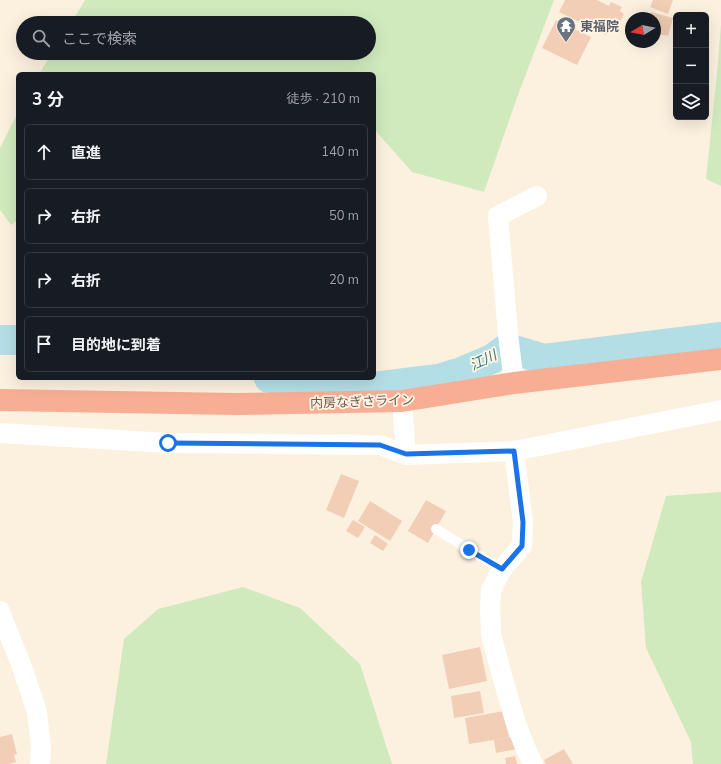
<!DOCTYPE html>
<html lang="ja">
<meta charset="utf-8">
<style>
:root{--surface:#171b24;--page:#242831;--text:#f1f3f6;--muted:#9ea1a6;--line:#363941}
body{margin:0;font-family:"Nunito Sans","Noto Sans JP",sans-serif;background:var(--page);color:var(--text)}
.controls{position:absolute;right:12px;top:12px;display:grid;overflow:hidden;border-radius:6px;box-shadow:0 4px 16px #0002}
.controls button{width:36px;height:36px;display:grid;place-items:center;padding:0;border:0;border-bottom:1px solid var(--line);background:var(--surface);color:var(--text);font:20px sans-serif}
.compass{position:absolute;left:625px;top:12px;width:36px;height:36px;border-radius:50%;background:var(--surface);box-shadow:0 4px 16px #0002;rotate:260deg}
.stop{position:absolute;width:12px;height:12px;margin:-9px;border:3px solid #1a73e8;border-radius:50%;background:#fff}
.stop.end{background:#1a73e8;border-color:#fff;box-shadow:0 1px 4px #0008}
.list{margin:0;padding:0;list-style:none}
h2{display:flex;justify-content:space-between;align-items:center;height:52px;margin:0;padding:0 16px;font-size:17px}
h2 small{font-size:13px;font-weight:400;color:var(--muted)}
.list li{display:grid;grid-template-columns:26px 1fr auto;gap:12px;align-items:center;box-sizing:border-box;height:56px;margin:0 8px 8px;padding:0 8px;border:1px solid var(--line);border-radius:6px}
.list b{display:block;font-size:15px;white-space:nowrap}
.list em{font-size:13px;font-style:normal;color:var(--muted)}
.icon{flex:none;width:22px;height:22px;fill:none;stroke:currentColor;stroke-width:2;stroke-linecap:round;stroke-linejoin:round}
.map{position:relative;flex:none;width:721px;height:764px;overflow:hidden}
.search{position:absolute;background:var(--surface);box-shadow:0 4px 16px #0002;left:16px;top:16px;width:360px;height:44px;display:flex;align-items:center;gap:10px;box-sizing:border-box;padding:0 14px;border-radius:22px;color:var(--muted);font-size:15px}
.panel{position:absolute;background:var(--surface);box-shadow:0 4px 16px #0002;left:16px;top:72px;width:360px;height:308px;border-radius:6px}
.map>svg:first-child{display:block}
.green{fill:#d0eabe}
.lines{fill:none;stroke-linecap:round;stroke-linejoin:round}
.river{stroke:#b4dee6;stroke-width:30}
.building{fill:#f2ceb6}
.lane{stroke:#fff;stroke-width:10}
.street{stroke:#fff;stroke-width:20}
.highway{stroke:#f8ae94;stroke-width:22}
.route{stroke:#1a73e8;stroke-width:5}
.labels{text-anchor:middle;stroke-width:3.5;stroke-linejoin:round;paint-order:stroke}
.worship-label{font-size:13px;font-weight:bold;fill:#5b616d;stroke:#fff5e5;text-anchor:start}
.street-label{font-size:13px;fill:#735647;stroke:#fff5e5}
.water-label{font-size:14px;font-style:italic;fill:#3d7580;stroke:#fff5e5}
</style>
<div class="map">
<svg width="721" height="764" viewBox="0 0 721 764">
<rect width="100%" height="100%" fill="#fcf1df"/>
<path class="green" d="M85,0H554L518,95L484,192L412,172L374,129V74H39L52,53H369V23H71Z
M721,24V186L706,179L717,73Z
M18,112V220L11,225L0,210V148Z
M721,492V764H693L691,742L646,648L641,582L666,496Z
M243,587L300,608L360,664L392,764H106L124,639L158,609Z"/>
<g class="lines">
<path class="river" d="M0,340H18
M269,378L315,385L374,387L413,382L438,379L461,372L492,359L507,348L544,359L721,337"/>
</g>
<path class="building" d="M565,0H597L609,6L611,2L622,7L620,11L624,14L618,25L612,22L606,35L559,12Z
M653,0H673L668,14L650,7Z
M651,12L673,18L668,36L660,34L659,40L655,39V18H649Z
M556,20L591,37L577,65L542,48Z
M341,474L359,481L344,518L326,510Z
M426,500L446,511L428,543L408,531Z
M370,501L402,521L390,541L358,521Z
M353,520L365,527L358,538L346,531Z
M375,535L388,544L383,551L370,543Z
M480,647L487,681L449,689L442,655Z
M480,691L484,713L454,718L451,696Z
M504,711L509,737L497,740L515,736L517,749L496,753L494,740L469,744L465,718Z
M12,734L17,754L14,755L16,762L10,764H0V737Z
M564,749L573,764H546L544,760Z
M515,756L517,764H506L505,758Z"/>
<g class="lines">
<path class="lane" d="M436,529L488,561L502,569"/>
<path class="street" d="M514,383L508,334L498,216L537,196
M402,401L406,455
M0,433L168,443L380,445L406,455L514,451L721,410
M514,451L523,522L522,546L502,569L491,590L490,607L491,635L503,679L516,724L525,747L533,764
M0,611L3,620L21,664L37,712L41,748L40,764"/>
<path class="highway" d="M0,400L236,404L402,401L514,383L721,359"/>
</g>
<g class="lines">
<path class="route" d="M168,443L380,445L406,454L514,451L523,522L522,546L502,569L469,550"/>
</g>
<defs>
<symbol id="temple-pin" viewBox="-11 -11 22 30"><path d="M0 17L-7.5 6A9.5 9.5 0 1 1 7.5 6Z" fill="#6b7280" stroke="#fff5e5"/><path d="M0-6L5-2H3V0L6.5 2.5H4V6H1.5V3h-3V6H-4V2.5H-6.5L-3 0V-2H-5Z" fill="#fff"/></symbol>
</defs>
<g fill-rule="evenodd">
<use href="#temple-pin" x="555" y="15" width="22" height="30"/>
</g>
<g class="labels">
<g class="worship-label">
<text x="580" y="31">東福院</text>
</g>
<g class="street-label">
<text transform="translate(362 401) rotate(-2)" y="5">内房なぎさライン</text>
</g>
<g class="water-label">
<text transform="translate(483 360) rotate(-25)" y="5">江川</text>
</g>
</g>
</svg>
<div class="controls">
<button>+</button>
<button>−</button>
<button><svg class="icon" aria-label="layers" viewBox="0 0 24 24"><path d="M12 4l9 5-9 5-9-5zM3 14l9 5 9-5"/></svg></button>
</div>
<svg class="compass" viewBox="-18 -18 36 36"><path d="M0-13l5 13h-10z" fill="#e53935"/><path d="M0 13l5-13h-10z" fill="#9ea1a6"/></svg>
<div class="stop" style="left:168px;top:443px"></div>
<div class="stop end" style="left:469px;top:550px"></div>
<div class="search"><svg class="icon" aria-label="search" viewBox="0 0 24 24"><circle cx="10" cy="10" r="6"/><path d="M15 15l6 6"/></svg>ここで検索</div>
<section class="panel">
<h2>3 分<small>徒歩 · 210 m</small></h2>
<ul class="list">
<li><svg class="icon" aria-label="ahead" viewBox="0 0 24 24"><path d="M12 20V5M6 11l6-6 6 6"/></svg><div><b>直進</b></div><em>140 m</em></li>
<li><svg class="icon" aria-label="right" viewBox="0 0 24 24"><path d="M7 20v-9h11M14 6l5 5-5 5"/></svg><div><b>右折</b></div><em>50 m</em></li>
<li><svg class="icon" aria-label="right" viewBox="0 0 24 24"><path d="M7 20v-9h11M14 6l5 5-5 5"/></svg><div><b>右折</b></div><em>20 m</em></li>
<li><svg class="icon" aria-label="arrive" viewBox="0 0 24 24"><path d="M6 21V4h12l-3 4 3 4H6"/></svg><div><b>目的地に到着</b></div></li>
</ul>
</section>
</div>
